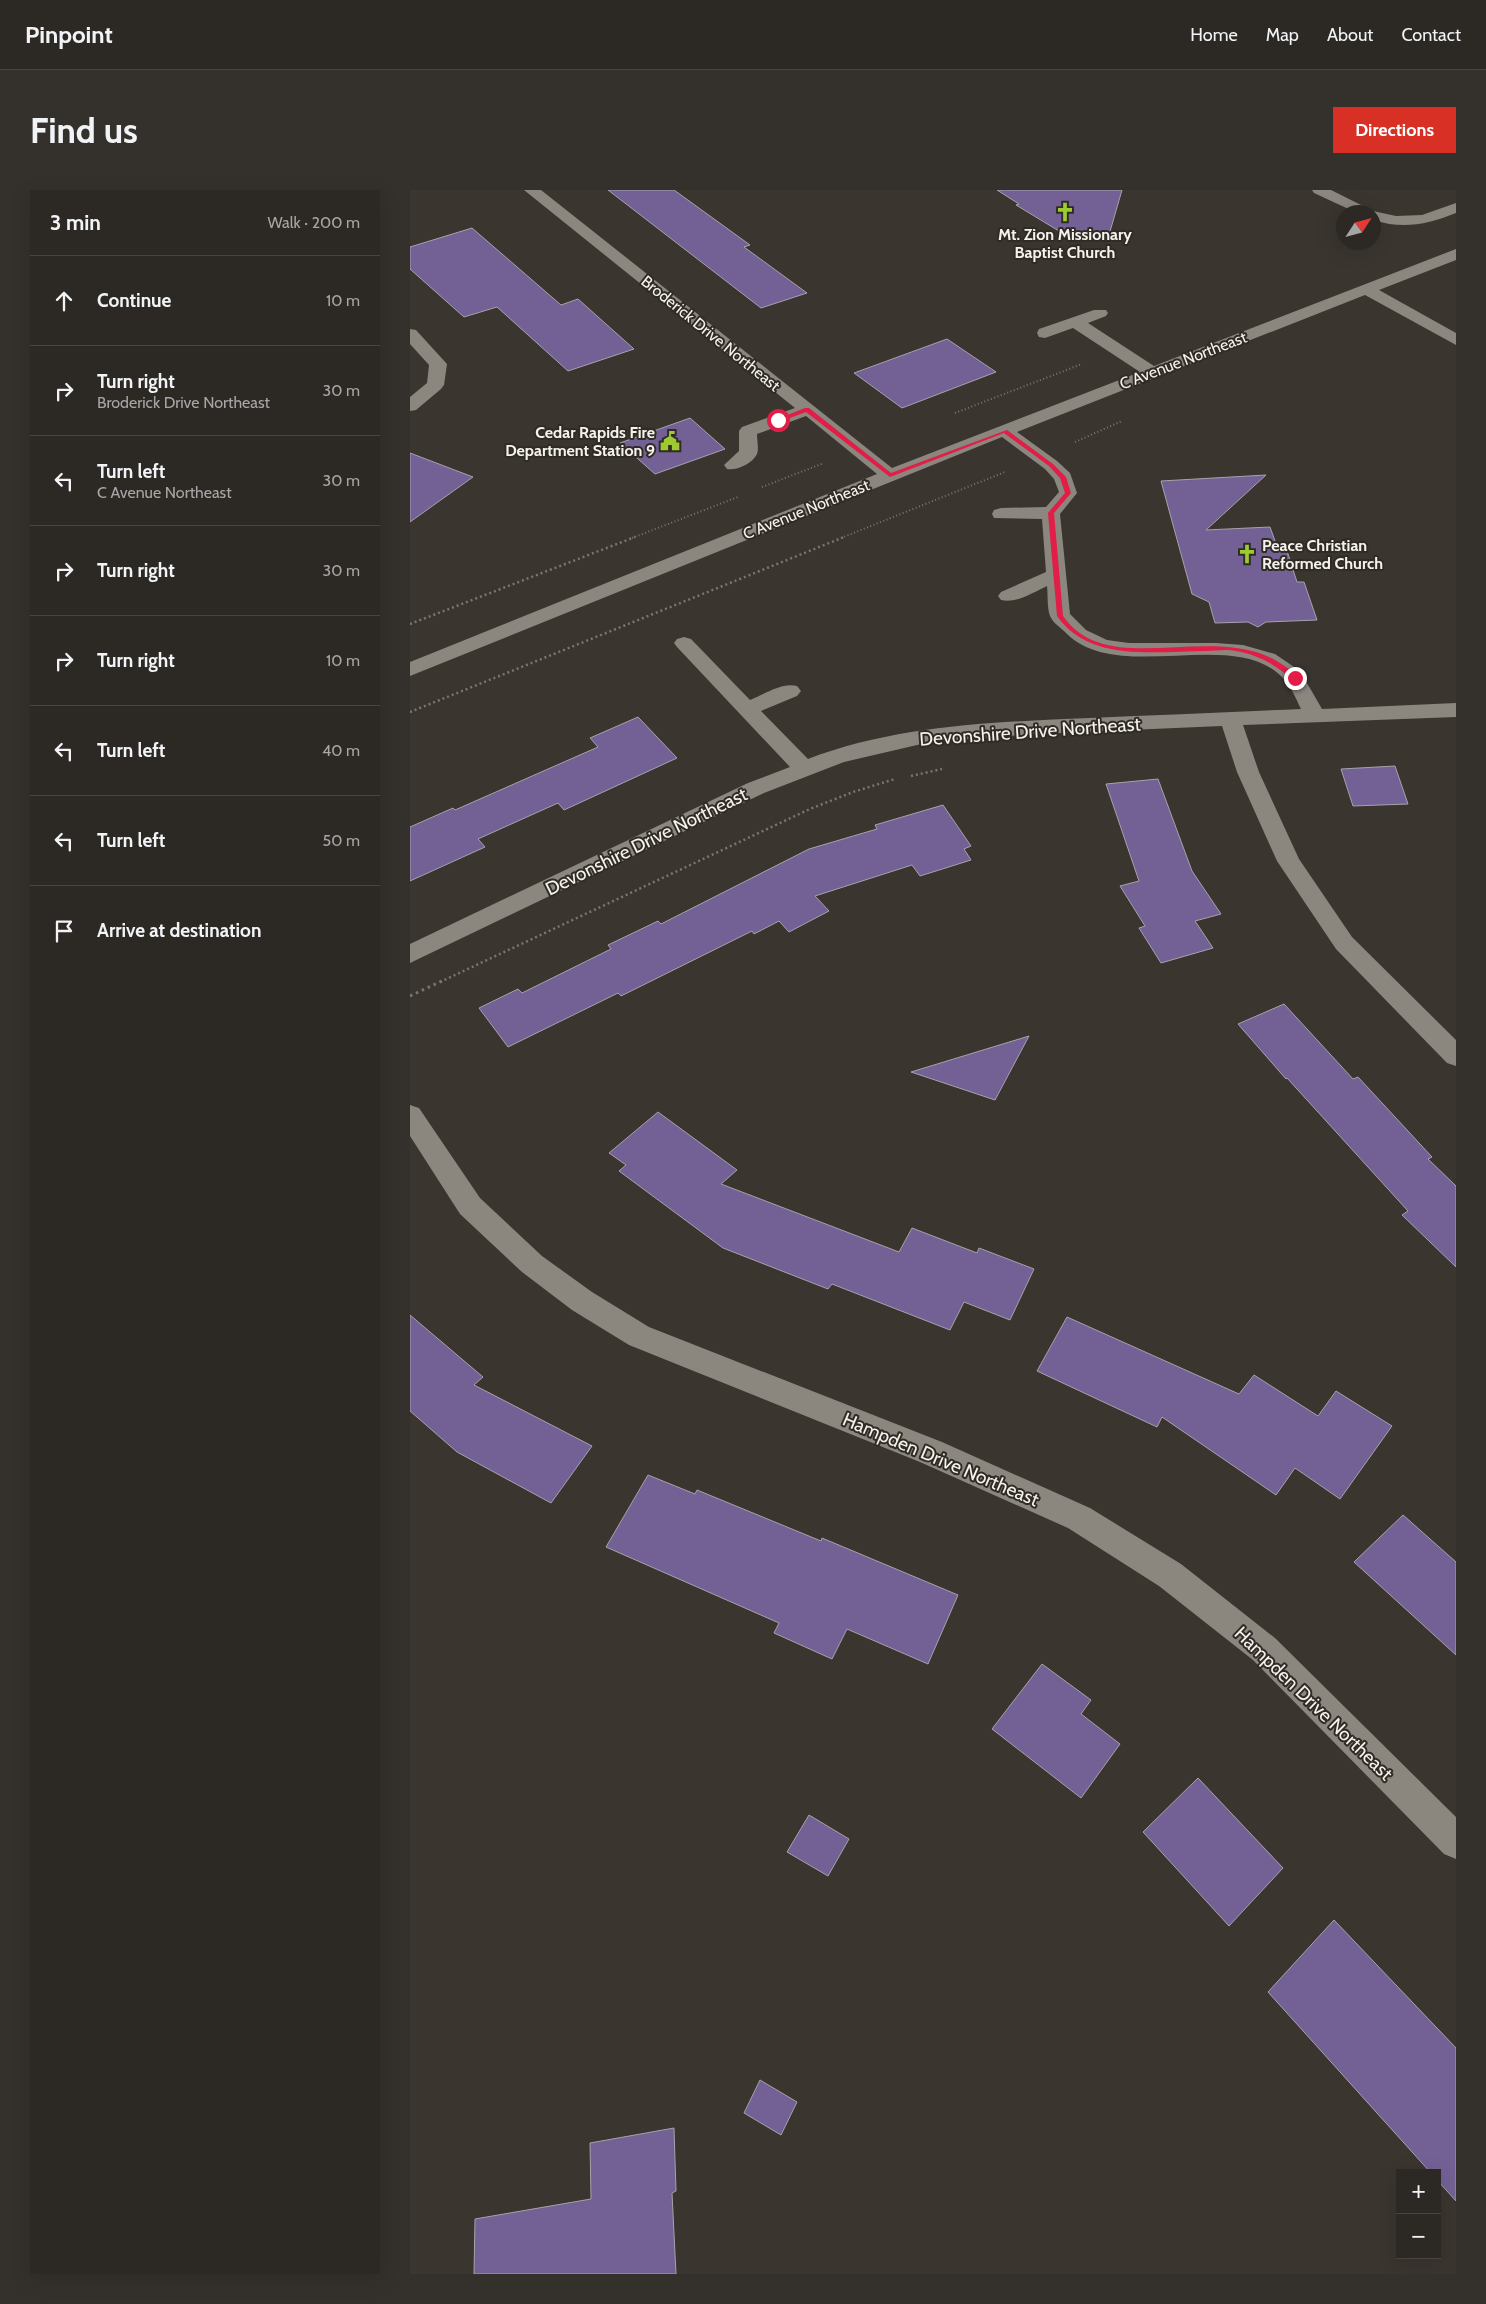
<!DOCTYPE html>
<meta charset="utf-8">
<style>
:root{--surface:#2c2823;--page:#34302b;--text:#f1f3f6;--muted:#a6a6a6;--line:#484441;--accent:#d93025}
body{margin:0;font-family:Cabin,sans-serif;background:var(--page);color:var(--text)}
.controls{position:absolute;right:15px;bottom:15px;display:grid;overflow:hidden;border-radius:0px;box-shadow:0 5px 20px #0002}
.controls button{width:45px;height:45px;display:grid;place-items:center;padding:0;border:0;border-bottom:1px solid var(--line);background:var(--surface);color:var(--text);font:25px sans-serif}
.compass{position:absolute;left:926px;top:15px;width:45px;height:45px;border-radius:50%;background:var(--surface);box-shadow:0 5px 20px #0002;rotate:54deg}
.stop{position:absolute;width:15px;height:15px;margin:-11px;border:4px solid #e11d48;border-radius:50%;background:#fff}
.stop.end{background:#e11d48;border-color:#fff;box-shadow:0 1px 5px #0008}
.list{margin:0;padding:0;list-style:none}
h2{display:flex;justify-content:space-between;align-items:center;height:65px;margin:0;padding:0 20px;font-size:21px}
h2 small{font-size:16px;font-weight:400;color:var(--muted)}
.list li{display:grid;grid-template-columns:32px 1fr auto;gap:15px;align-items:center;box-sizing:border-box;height:90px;padding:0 20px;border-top:1px solid var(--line)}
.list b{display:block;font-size:19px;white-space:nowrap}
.list p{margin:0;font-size:16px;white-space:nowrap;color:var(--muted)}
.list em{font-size:16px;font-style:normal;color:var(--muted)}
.icon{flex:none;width:28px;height:28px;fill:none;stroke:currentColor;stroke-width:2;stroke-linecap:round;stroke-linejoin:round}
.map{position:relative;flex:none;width:1046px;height:2084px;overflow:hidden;border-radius:0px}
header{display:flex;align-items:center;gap:30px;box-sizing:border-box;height:70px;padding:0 25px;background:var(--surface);border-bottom:1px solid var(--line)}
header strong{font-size:24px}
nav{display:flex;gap:28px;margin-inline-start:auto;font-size:18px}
.intro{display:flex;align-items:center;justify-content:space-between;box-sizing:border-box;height:120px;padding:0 30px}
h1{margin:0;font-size:35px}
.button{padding:12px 22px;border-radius:0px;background:var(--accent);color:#fff;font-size:18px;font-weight:700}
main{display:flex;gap:30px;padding:0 30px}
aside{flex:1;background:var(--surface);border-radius:0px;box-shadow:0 5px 20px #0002}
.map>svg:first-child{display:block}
.building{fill:#736195;stroke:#a5a3ac}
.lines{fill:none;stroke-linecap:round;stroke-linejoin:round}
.path-far2{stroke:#7a7670;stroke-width:2;stroke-dasharray:1 2.5;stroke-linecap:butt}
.path-far1{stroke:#7a7670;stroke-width:2.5;stroke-dasharray:2 3;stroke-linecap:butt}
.path{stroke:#7a7670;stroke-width:3;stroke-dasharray:2.5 4;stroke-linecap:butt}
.minor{fill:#8b867e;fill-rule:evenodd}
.route{fill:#e11d48}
.labels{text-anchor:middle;stroke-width:4;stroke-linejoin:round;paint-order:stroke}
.far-poi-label{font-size:16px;font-weight:bold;fill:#f4f2ed;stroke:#302b25}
.far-street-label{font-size:16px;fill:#f4f2ed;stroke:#302b25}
.street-label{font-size:19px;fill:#f4f2ed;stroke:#302b25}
</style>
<header>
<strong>Pinpoint</strong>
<nav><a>Home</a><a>Map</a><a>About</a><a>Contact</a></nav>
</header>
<div class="intro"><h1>Find us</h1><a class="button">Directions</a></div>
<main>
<aside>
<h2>3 min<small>Walk · 200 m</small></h2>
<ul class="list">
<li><svg class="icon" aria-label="ahead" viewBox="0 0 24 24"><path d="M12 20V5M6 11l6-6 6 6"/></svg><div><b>Continue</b></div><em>10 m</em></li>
<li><svg class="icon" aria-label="right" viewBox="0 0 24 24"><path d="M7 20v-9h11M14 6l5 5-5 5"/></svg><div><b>Turn right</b><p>Broderick Drive Northeast</p></div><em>30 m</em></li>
<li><svg class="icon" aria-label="left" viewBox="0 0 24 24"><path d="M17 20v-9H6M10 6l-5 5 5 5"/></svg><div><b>Turn left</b><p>C Avenue Northeast</p></div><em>30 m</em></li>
<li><svg class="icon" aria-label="right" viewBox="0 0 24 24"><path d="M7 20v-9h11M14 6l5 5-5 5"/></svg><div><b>Turn right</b></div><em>30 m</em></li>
<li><svg class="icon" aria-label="right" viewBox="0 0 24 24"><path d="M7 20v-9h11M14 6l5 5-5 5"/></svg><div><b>Turn right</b></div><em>10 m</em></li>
<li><svg class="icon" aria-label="left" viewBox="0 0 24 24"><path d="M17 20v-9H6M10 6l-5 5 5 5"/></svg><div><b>Turn left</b></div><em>40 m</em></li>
<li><svg class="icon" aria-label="left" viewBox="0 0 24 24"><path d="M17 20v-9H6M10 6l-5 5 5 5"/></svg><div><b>Turn left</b></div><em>50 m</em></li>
<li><svg class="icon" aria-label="arrive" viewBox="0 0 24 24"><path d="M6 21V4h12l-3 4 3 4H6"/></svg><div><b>Arrive at destination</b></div></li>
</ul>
</aside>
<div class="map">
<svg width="1046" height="2084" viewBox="0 0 1046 2084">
<rect width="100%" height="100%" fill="#3a352f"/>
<path class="building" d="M198,0H264L340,55L334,57L397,103L351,118Z
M587,0H712L699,45L649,41L606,15L609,14Z
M62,38L151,115L168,109L224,159L158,181L87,117L54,127L0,79V57Z
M537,149L586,182L492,218L444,183Z
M280,228L315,259L245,284L210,253Z
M0,263L63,287L0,332Z
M856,285L796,340L860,337L869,362L877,361L887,392H894L907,430L856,432L848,437L838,432L805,433L799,412L782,404L751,291Z
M228,527L267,568L154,620L148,613L68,649L75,657L0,691V637L43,618L45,620L188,557L180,548Z
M985,576L998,614L943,616L931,579Z
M748,589L782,681L811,724L785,731L803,758L751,773L729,738L735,736L710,696L729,691L696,594Z
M533,615L561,656L554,659L561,670L510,686L502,675L405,706L419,721L379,742L369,731L344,744L342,741L211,806L208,803L98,857L69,818L108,799L112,803L201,759L198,755L248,731L251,734L399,659L467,639L465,635Z
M874,814L943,889L948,887L1022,967L1018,969L1046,996V1077L992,1025L998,1021L877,888L876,889L828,834Z
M619,846L585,910L501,882Z
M248,922L327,980L311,994L489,1062L502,1038L567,1063L569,1058L624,1079L600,1130L554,1112L540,1140L422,1094L418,1099L313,1058L209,981L216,975L199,963Z
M0,1125L73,1187L64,1195L182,1256L141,1313L47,1262L0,1221Z
M657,1127L829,1204L844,1185L908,1226L926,1201L982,1236L930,1309L885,1278L866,1305L752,1227L747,1237L627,1181Z
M238,1285L285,1304L287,1300L411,1351L412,1348L548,1405L518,1474L437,1439L422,1469L364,1443L369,1433L196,1357Z
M993,1325L1046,1372V1465L944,1372Z
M632,1474L681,1510L671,1524L710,1554L671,1608L582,1539Z
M788,1588L873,1678L819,1736L733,1642Z
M399,1625L439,1649L418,1686L377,1662Z
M924,1730L1046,1858V2011L1027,1990V1983H1021L858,1802Z
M350,1890L387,1912L371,1945L334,1923Z
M264,1938L266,2001L262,2003L266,2084H64L65,2029L181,2009L180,1953Z"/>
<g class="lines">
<path class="path-far2" d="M545,223L672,174
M665,252L712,231
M352,297L414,273
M222,348L328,307
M431,348L595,282"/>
<path class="path-far1" d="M0,434L225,347
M0,522L434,347
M501,586L532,579
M30,792L400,619L443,602L485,589"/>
<path class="path" d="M0,806L32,791"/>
<path class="minor" d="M114,0H131L482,278L730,182L663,138L635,148L629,147L627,143L629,139L684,120H696L698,123L696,126L678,133L744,176L1046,59V70L969,100L1046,143V155L955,105L607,242L647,271L660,283L667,303L650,324L660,424L676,440L697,450L719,453H806L833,455L865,464L890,481L912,519L1046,513V527L833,535L849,582L889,669L942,747L1046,850V876L1037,873L926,759L867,671L827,582L812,536L626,544L520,552L434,572L354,603L0,773V754L338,593L380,577L267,457L264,453L267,449L274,447L281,449L340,510C355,504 372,492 387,496L391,501L387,506L351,521L398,569C487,535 585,532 679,528C750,525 820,522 891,519C886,509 882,498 874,489C825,435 709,496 656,443C651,438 643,433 640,426C637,418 638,405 637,396C624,402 606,414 591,410L588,406L591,402L636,382L632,329L584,328L582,324L584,320L591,318L636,317L649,302L644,289L635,279L592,247L0,486V472L467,284L396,226L347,244C347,250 349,259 347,264C342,274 326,281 317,279L314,275L329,261V241L332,237L385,218Z
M902,0H921L963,21L986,26L1012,25L1046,13V23C1018,34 993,40 964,30V22H945L904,3Z
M0,139L6,140L37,174L34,195L31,199L6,220L0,221V207L17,193L19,175L0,154Z
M0,915L9,918L70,1008L132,1066L182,1102L239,1137L532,1252L680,1318L771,1374L865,1448L1046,1627V1669L1034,1664L843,1470L749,1396L658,1338L510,1272L219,1155L162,1120L112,1082L50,1024L0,946Z"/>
</g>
<path class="route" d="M395,218H399L481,283L597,240L643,274L656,287L661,303L644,323L653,426C702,497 824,418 888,488L883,490C866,475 849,465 826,461C816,459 806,461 796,461C746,461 680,473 647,426L638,323L655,303L650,288L639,276L594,243L480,287L396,222L369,232L365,230Z"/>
<defs>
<symbol id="church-bare" viewBox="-9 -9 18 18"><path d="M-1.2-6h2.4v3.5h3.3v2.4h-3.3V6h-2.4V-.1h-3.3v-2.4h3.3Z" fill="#9dca30" stroke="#302b25" stroke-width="2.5" paint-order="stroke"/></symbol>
<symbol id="civic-bare" viewBox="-9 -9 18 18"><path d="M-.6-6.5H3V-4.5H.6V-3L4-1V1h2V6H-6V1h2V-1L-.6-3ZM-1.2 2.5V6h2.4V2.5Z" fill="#9dca30" stroke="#302b25" stroke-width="2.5" paint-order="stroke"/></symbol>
</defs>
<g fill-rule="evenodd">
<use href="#church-bare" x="641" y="8" width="28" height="28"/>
<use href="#civic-bare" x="246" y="237" width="28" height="28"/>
<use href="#church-bare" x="823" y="350" width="28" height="28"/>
</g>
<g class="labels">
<g class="far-poi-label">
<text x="655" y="50">Mt. Zion Missionary<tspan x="655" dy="18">Baptist Church</tspan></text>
<text x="245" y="248" text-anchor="end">Cedar Rapids Fire<tspan x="245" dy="18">Department Station 9</tspan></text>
<text x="852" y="361" text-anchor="start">Peace Christian<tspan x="852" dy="18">Reformed Church</tspan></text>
</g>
<g class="far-street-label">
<text transform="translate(301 143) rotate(39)" y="6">Broderick Drive Northeast</text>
<text transform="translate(773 170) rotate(-21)" y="6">C Avenue Northeast</text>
<text transform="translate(396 319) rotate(-22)" y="6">C Avenue Northeast</text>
</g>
<g class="street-label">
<text transform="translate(620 541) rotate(-4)" y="7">Devonshire Drive Northeast</text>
<text transform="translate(236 651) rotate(-26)" y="7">Devonshire Drive Northeast</text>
<text transform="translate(531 1269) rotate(23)" y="7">Hampden Drive Northeast</text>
<text transform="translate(904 1513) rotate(44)" y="7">Hampden Drive Northeast</text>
</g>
</g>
</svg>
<div class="controls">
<button>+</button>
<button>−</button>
</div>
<svg class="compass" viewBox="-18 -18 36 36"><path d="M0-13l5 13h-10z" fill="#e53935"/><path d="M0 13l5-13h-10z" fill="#a6a6a6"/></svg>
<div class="stop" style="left:368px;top:230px"></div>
<div class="stop end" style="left:885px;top:488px"></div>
</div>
</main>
